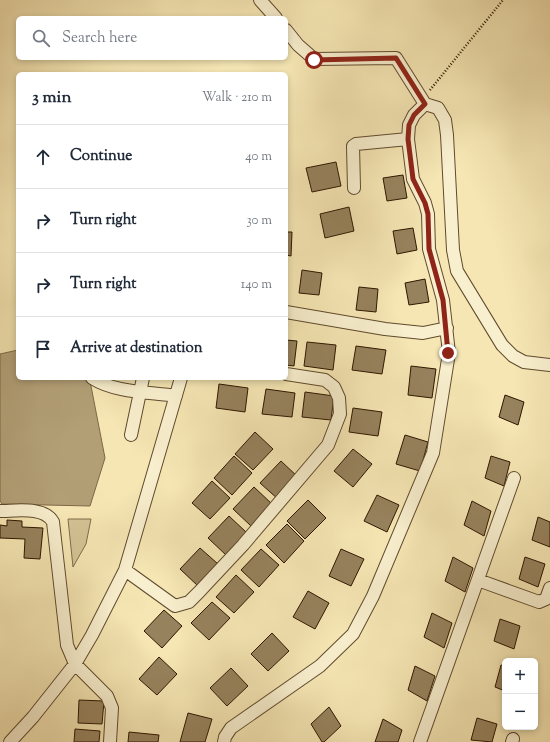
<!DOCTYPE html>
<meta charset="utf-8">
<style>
:root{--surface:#fff;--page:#f6f6f7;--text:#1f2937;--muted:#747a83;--line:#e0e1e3}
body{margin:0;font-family:"Sorts Mill Goudy",serif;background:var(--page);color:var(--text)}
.controls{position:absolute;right:12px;bottom:12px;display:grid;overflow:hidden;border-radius:6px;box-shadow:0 2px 6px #0003}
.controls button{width:36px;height:36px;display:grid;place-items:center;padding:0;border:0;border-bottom:1px solid var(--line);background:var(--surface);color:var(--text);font:20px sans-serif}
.stop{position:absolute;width:12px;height:12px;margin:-9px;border:3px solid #8f2418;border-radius:50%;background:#fff}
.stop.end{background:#8f2418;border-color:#fff;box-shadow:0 1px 4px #0008}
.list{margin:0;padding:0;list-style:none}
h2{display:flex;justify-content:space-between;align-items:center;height:52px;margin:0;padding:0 16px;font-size:17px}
h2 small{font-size:13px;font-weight:400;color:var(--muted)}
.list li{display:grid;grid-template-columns:26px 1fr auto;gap:12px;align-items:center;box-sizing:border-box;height:64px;padding:0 16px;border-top:1px solid var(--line)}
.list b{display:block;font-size:15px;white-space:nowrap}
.list em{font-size:13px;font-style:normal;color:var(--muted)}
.icon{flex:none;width:22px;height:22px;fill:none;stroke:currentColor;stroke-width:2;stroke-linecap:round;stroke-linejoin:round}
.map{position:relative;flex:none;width:550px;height:742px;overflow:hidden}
.search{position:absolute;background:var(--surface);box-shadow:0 2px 6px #0003;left:16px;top:16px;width:272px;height:44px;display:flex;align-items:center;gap:10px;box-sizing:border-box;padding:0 14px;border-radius:6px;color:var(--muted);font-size:15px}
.panel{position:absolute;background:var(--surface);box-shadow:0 2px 6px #0003;left:16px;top:72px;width:272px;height:308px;border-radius:6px}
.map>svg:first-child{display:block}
.green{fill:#d3c395;stroke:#816c4a}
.water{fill:#b29f76;stroke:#7e6847}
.building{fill:#96825d;stroke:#2f1600}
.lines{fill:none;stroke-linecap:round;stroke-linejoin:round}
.minor-casing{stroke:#604a2d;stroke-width:14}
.path{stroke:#2f1600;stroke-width:2.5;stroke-dasharray:1 2;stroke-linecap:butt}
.minor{stroke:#f8efce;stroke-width:12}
.route{stroke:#8f2418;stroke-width:5}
</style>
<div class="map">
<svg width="550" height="742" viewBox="0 0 550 742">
<rect width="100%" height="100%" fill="#f5e6b3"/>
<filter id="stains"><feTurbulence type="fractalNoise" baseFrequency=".005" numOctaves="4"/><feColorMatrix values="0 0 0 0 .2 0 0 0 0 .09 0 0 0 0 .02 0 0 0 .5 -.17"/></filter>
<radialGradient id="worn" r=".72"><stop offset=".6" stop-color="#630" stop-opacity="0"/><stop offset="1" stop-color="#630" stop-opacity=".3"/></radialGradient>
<path class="green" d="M68,519H91L86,544L73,567Z"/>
<path class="water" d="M18,350V378H87L91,386L105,458L90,506L2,504L0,501V354Z"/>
<path class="building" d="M336,162L341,186L312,192L306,168Z
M403,175L407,198L387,201L383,178Z
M349,207L354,231L325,238L320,214Z
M413,228L417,250L397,254L393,231Z
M286,232H292L291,256L286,255Z
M302,270L322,273L319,295L299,293Z
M425,279L429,302L409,305L405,283Z
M359,287L378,289L376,312L356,310Z
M286,340L297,341L294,366L286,365Z
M307,342L336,345L333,370L304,366Z
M356,346L386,350L382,374L352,370Z
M411,366L436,369L432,398L408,395Z
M219,384L248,388L245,412L216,408Z
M266,389L295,393L292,417L262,414Z
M305,392L334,396L331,420L302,417Z
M505,395L524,402L518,425L499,417Z
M353,408L382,412L378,436L349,432Z
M255,432L273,449L253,470L235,454Z
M405,435L428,442L420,471L396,464Z
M353,449L372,464L353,487L334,471Z
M234,456L252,473L232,495L214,478Z
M491,456L510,462L504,486L485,478Z
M281,461L299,478L279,500L260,483Z
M212,481L230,498L210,519L192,503Z
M254,487L272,504L251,526L233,509Z
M377,495L399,505L387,532L364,521Z
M308,500L326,518L305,539L287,521Z
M472,501L491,511L484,536L464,525Z
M229,516L247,533L226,555L208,538Z
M538,517L550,522V547L532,540Z
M7,520L22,521V527L43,528L40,559L24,558L25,539L0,538V525L7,526Z
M287,524L304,541L284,563L266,545Z
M200,548L218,564L198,586L180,569Z
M261,549L279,565L259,587L241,570Z
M341,549L364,559L351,586L329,576Z
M453,557L473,568L465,592L445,581Z
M525,557L545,564L538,587L519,579Z
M236,575L254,592L234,613L216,597Z
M308,591L329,603L315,629L293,617Z
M212,602L230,618L209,640L191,623Z
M164,610L182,626L162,648L144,631Z
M432,613L452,623L444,648L424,637Z
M500,619L520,626L514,649L494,641Z
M272,633L289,651L268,671L251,654Z
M159,657L177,674L157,695L139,679Z
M501,665L505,666V691L495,687Z
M415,666L435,676L427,701L408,690Z
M231,668L248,686L227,706L210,688Z
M79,700L104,701L102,724L78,723Z
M329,707L341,726L324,742H322L311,724Z
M188,713L212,719L205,742H180Z
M477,718L497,724L492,742L471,740Z
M383,719L402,730L398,742H375Z
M75,729L100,731L99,742H74Z
M129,732L159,735L158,742H128Z"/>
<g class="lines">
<defs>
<path id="minor" d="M260,0L276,18
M286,30L298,45L314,59L396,58L425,104L438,108L445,120L447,135L453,250L457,271L502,345L513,356L524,362L550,365
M354,188L353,146L356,144L408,139
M286,312L385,329L423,333L447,328
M92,378C115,393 150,392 176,396
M131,435L143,378
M0,511C16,511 44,506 53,522L67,645L75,664L107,696L112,708L110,742
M125,570L175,606L189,602L199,592L243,545L328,445L340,414L339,398L334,387L325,380L286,374
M478,580L539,602L546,599L550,588
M10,742L33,717L75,664L92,635L125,570L181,378
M224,742L225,737L231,728L320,666L353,634L373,596L433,453L449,353L443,300L429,249L428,214L425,203L413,179L408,139L409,125L414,115L425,104
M420,742L514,478
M512,742L513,739"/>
</defs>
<use href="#minor" class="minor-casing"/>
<path class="path" d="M430,90L503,0"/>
<use href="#minor" class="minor"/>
</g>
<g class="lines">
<path class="route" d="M314,60L396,58L425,104L414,115L409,125L408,139L413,179L425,203L428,214L429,249L443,300L448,353"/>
</g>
<rect width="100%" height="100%" filter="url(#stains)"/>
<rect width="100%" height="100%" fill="url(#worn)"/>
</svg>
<div class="controls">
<button>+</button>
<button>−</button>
</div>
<div class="stop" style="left:314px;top:60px"></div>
<div class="stop end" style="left:448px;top:353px"></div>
<div class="search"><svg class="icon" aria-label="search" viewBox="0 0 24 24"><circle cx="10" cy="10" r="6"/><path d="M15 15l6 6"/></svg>Search here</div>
<section class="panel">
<h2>3 min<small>Walk · 210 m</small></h2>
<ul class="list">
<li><svg class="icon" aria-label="ahead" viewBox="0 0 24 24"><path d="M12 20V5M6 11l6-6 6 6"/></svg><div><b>Continue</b></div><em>40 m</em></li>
<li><svg class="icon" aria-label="right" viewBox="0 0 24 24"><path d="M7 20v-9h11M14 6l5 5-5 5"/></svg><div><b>Turn right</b></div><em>30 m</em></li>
<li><svg class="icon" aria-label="right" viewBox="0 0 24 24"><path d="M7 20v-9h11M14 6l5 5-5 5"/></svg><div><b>Turn right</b></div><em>140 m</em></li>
<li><svg class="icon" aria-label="arrive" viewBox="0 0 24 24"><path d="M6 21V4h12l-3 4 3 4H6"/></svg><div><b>Arrive at destination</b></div></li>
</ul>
</section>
</div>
